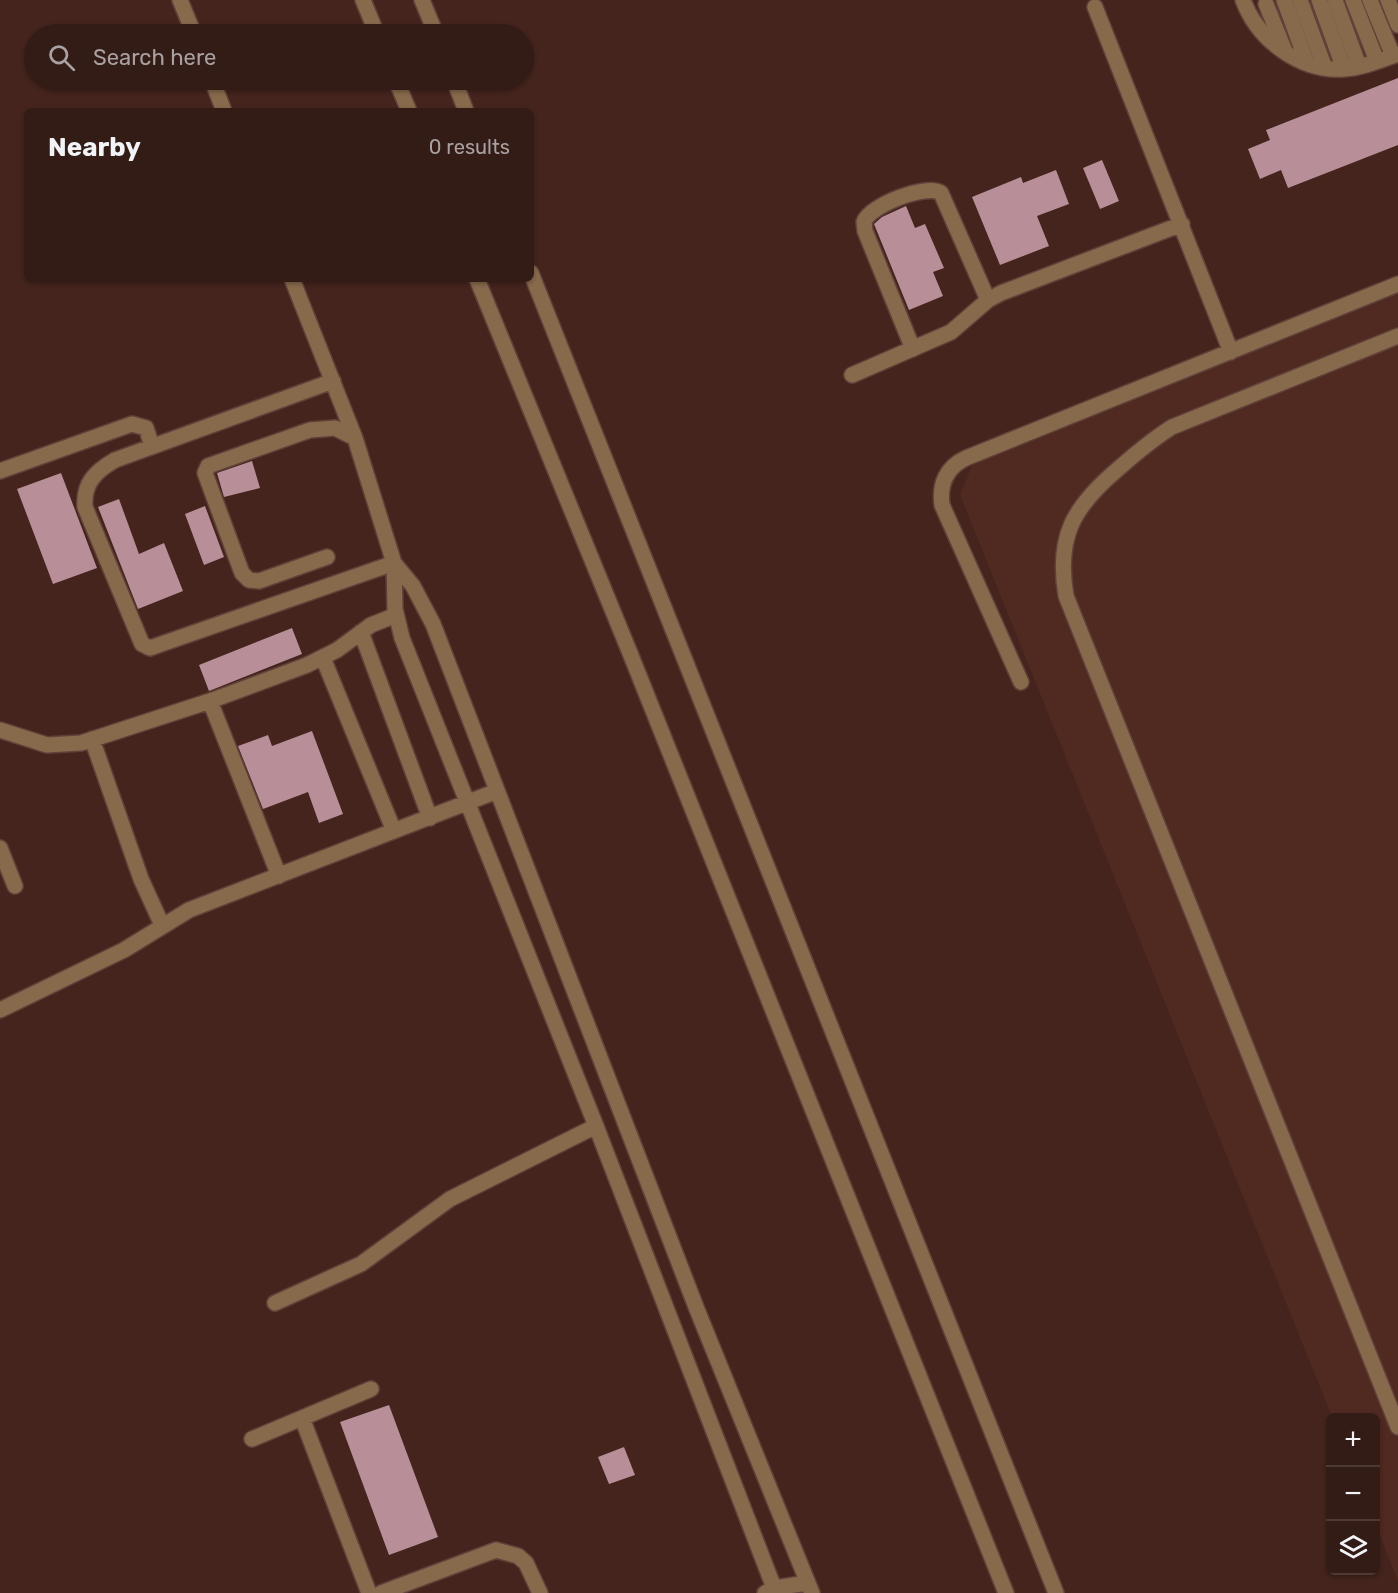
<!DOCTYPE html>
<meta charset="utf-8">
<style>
:root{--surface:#331b16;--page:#3b241f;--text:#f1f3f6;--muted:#a9a1a1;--line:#4e3935}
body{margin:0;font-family:Rubik,sans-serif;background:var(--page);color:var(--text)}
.controls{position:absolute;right:18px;bottom:18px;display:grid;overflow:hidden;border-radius:9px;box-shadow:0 2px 4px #0004}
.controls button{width:54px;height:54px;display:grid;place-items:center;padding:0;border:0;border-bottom:2px solid var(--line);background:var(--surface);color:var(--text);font:30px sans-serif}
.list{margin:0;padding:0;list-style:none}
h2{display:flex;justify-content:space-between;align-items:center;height:78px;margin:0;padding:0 24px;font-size:26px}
h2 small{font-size:20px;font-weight:400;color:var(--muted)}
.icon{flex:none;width:33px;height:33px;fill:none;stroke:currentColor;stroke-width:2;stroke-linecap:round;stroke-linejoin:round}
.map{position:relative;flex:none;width:1398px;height:1593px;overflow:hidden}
.search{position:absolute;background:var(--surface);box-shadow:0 2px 4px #0004;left:24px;top:24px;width:510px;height:66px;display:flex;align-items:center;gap:15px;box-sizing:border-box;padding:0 21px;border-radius:33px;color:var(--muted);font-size:22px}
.panel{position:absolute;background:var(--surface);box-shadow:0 2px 4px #0004;left:24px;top:108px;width:510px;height:174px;border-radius:9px}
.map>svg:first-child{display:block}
.built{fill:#502920}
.building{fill:#b88f98}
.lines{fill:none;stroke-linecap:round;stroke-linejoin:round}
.minor-casing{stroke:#5f413a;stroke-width:18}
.minor{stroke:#87694c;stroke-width:15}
</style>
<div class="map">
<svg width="1398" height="1593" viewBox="0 0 1398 1593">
<rect width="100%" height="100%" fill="#44241d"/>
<path class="built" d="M1398,292V1581L1376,1525V1418L1332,1417L960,495L974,460Z"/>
<path class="building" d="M1398,78V145L1288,188L1281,170L1260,179L1248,149L1270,140L1266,130Z
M1102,160L1119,201L1100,209L1083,168Z
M1056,170L1069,204L1037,216L1049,246L1000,265L972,197L1021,177L1023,183Z
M906,206L915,228L925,224L944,268L933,272L943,296L909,310L874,224L882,217Z
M252,461L260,488L224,497L217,473Z
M61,473L97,568L53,584L17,489Z
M119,499L139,554L164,543L183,591L138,609L98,507Z
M205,506L224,557L204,565L185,514Z
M292,628L302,654L209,691L199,665Z
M312,731L343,814L319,823L308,792L263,809L238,746L268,735L272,746Z
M389,1405L438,1537L389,1555L340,1422Z
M624,1447L635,1475L609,1484L598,1457Z"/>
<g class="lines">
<defs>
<path id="minor" d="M180,0L194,34
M363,0L377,34
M422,0L436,34
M1243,0C1258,40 1300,72 1344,69C1362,68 1381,60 1398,54
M1284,0L1307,63
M1300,0L1325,68
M1319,0L1344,69
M1335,0L1359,66
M1353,0L1377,61
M1370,0L1393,56
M1388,0L1398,25
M1266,4L1285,51
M1095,7L1231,352
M212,80L224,111
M396,80L409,111
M454,80L466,111
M531,273L1056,1593
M292,279L355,438L394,563L395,609L402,638L596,1126L776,1593
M477,279L630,653L1006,1593
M1398,336L1172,427C1153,439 1135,454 1118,469C1073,507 1056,537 1066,596L1398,1427
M913,349L865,231L864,222C869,206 926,183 941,193L988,300
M852,375L951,332L988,300L1001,293L1182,224
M333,381L115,460C96,471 83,483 85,507L142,644L150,648L394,563
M0,471L132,424L146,428L152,446
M327,557L259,581L249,580L242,573L205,473L208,466L310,430L335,428L355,438
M394,563L413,586L433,624L696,1307L812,1593
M361,632L430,818
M323,658L394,831
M1021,682L942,505C939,483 947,467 966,458L1398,284
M210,701L279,876
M0,730L47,745L81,743L210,701L307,665L337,650L371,625L396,615
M92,739L141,879L162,925
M0,848L15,886
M0,1010L124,950L189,910L497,791
M275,1303L361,1264L450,1199L596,1126
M302,1418L369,1593
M252,1439L371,1389
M381,1593L496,1550L518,1556L526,1563L540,1593
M765,1593L774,1588L808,1583"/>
</defs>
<use href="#minor" class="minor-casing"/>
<use href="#minor" class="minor"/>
</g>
</svg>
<div class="controls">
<button>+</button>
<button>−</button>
<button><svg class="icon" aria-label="layers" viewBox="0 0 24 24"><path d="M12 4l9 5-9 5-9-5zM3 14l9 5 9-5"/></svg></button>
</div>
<div class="search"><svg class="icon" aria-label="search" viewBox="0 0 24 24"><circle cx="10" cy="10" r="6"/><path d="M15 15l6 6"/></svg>Search here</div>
<section class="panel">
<h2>Nearby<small>0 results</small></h2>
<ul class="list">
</ul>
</section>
</div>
